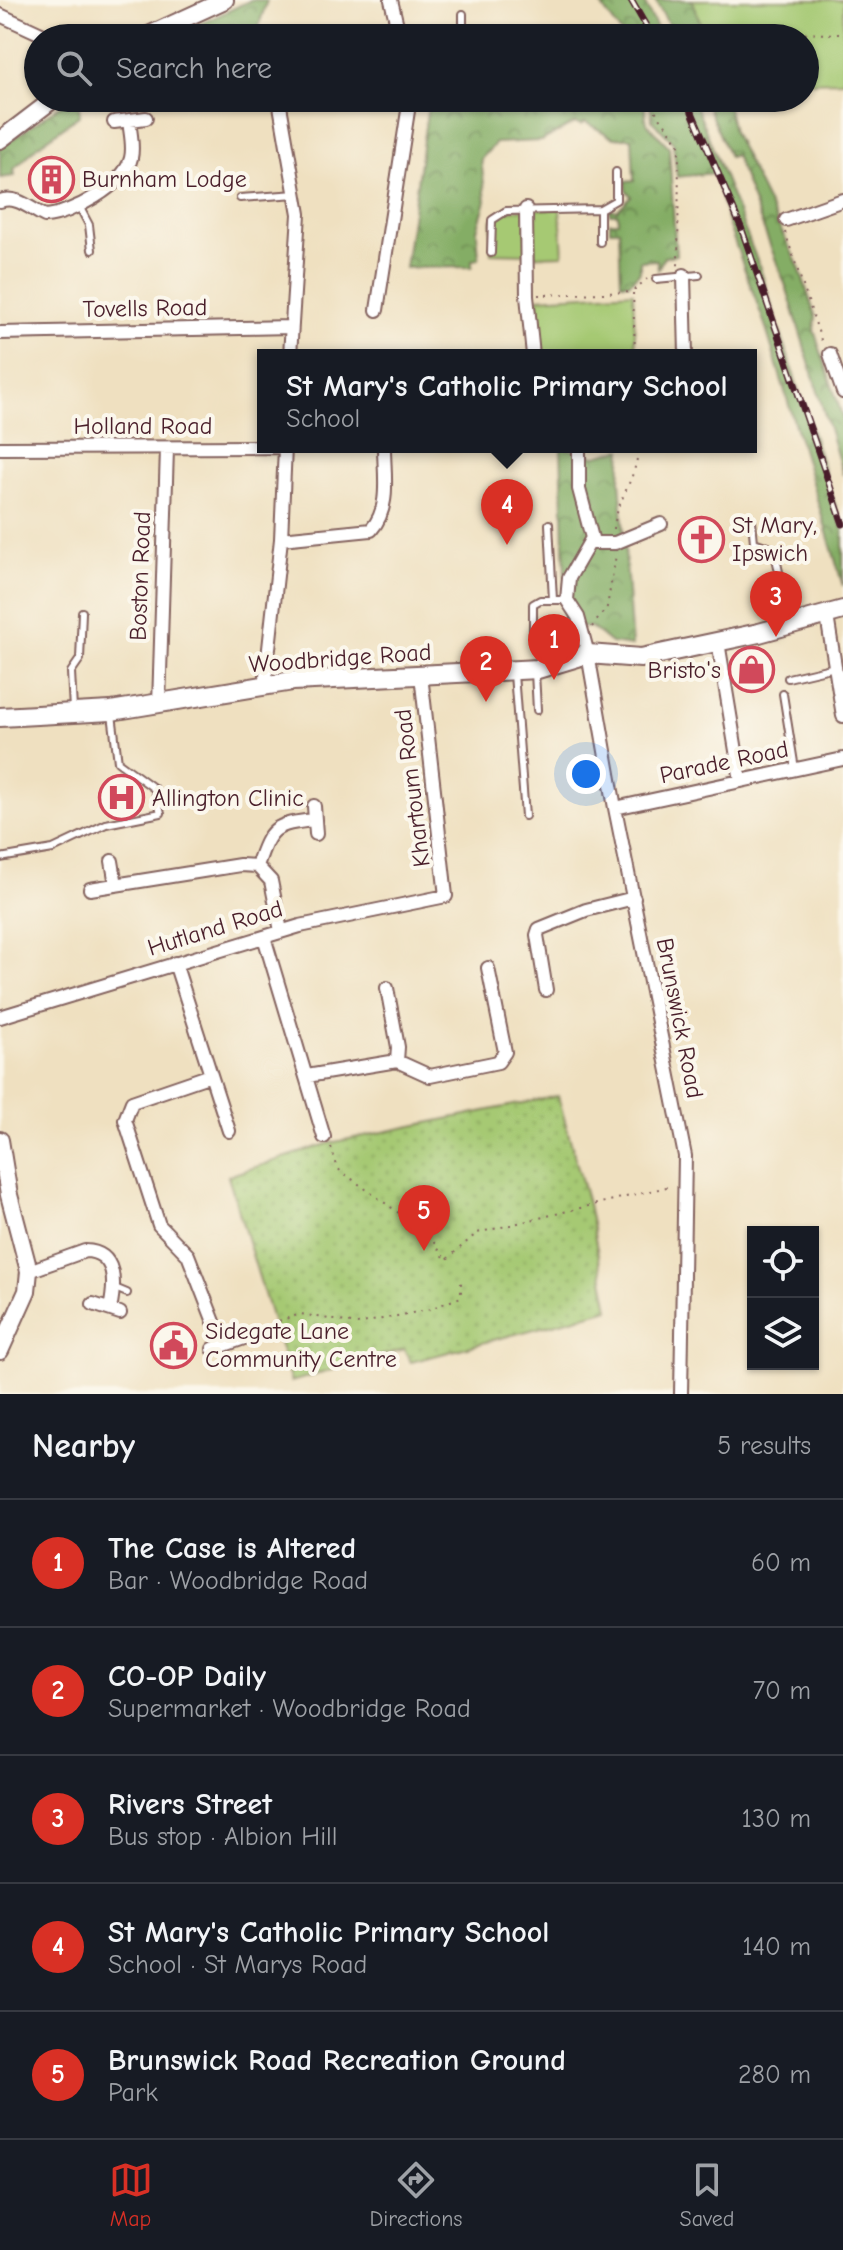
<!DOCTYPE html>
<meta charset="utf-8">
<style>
:root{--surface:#171b24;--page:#20242c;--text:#f1f3f6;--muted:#9ea1a6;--line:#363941;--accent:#d93025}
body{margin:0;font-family:"Comic Neue",sans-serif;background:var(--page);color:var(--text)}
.controls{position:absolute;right:24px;bottom:24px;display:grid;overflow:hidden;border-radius:0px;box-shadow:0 2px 6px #0004}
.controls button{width:72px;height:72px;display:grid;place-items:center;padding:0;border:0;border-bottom:2px solid var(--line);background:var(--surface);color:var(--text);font:40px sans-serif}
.you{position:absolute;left:586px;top:774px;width:28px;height:28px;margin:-20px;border:6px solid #fff;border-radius:50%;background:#1a73e8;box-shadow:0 0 0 12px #1a73e833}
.badge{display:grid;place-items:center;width:52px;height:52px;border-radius:50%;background:var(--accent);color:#fff;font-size:26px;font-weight:700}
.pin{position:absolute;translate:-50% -66px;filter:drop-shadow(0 2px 4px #0008)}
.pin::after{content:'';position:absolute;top:42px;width:28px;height:24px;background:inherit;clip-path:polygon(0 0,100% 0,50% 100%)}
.popup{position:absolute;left:257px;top:349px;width:500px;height:104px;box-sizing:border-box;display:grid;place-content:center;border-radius:0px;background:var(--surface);filter:drop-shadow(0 2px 6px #0005);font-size:26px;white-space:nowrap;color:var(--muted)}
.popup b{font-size:30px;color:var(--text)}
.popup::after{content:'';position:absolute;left:50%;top:100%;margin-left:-16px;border:16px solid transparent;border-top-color:var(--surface)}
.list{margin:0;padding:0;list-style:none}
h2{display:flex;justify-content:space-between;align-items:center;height:104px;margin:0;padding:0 32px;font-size:34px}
h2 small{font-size:26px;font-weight:400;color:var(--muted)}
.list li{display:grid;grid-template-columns:52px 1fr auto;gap:24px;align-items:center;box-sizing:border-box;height:128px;padding:0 32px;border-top:2px solid var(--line)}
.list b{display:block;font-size:30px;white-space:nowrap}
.list p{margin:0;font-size:26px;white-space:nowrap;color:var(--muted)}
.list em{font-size:26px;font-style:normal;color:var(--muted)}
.icon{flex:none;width:44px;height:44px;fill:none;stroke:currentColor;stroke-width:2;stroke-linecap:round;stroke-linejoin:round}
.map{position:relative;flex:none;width:843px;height:1394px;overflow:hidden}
.search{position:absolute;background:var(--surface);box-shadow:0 2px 6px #0004;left:24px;right:24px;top:24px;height:88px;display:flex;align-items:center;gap:20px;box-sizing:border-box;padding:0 28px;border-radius:44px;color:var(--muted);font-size:30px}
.sheet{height:744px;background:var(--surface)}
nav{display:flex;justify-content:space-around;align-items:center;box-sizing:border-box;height:112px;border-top:2px solid var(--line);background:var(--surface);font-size:22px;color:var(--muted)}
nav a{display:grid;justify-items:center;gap:4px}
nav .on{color:var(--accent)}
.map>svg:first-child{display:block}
.green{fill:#a6c973;stroke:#78744f;stroke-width:2}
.forest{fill:url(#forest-crowns);stroke:#676648;stroke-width:2}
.park{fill:url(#park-dots);stroke:#78744f;stroke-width:2}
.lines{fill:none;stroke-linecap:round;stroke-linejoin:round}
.lane-casing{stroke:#84635f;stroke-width:10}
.street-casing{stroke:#84635f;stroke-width:16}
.secondary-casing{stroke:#84635f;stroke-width:20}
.primary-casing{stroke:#84635f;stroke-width:22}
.path{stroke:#84635f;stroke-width:2;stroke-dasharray:2 6;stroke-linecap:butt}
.lane{stroke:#fff;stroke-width:6}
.street{stroke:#fff;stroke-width:12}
.secondary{stroke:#fff;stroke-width:16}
.primary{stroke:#fff;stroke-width:18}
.rail-casing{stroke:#4a1f2b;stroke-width:7}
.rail{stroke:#fbf7ec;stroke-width:4;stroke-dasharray:12;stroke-linecap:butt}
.labels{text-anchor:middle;stroke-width:8;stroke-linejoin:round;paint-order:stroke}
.poi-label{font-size:24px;fill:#4a1f2b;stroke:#fbf7ec;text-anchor:start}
.street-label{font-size:24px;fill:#4a1f2b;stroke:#fbf7ec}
</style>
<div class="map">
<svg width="843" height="1394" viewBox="0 0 843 1394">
<defs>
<pattern id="forest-crowns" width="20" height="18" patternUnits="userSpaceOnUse" patternTransform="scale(2)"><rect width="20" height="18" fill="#84ad65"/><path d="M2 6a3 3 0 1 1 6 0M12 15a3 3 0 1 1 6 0" fill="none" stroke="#6e8c53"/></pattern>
<pattern id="park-dots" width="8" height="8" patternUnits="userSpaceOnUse" patternTransform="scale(2)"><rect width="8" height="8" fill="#a6c973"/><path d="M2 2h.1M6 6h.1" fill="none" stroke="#90ac64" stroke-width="1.8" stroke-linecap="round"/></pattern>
</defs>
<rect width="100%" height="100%" fill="#fbf7ec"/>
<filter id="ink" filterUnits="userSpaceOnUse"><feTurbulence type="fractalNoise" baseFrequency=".0125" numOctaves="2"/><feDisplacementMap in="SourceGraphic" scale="16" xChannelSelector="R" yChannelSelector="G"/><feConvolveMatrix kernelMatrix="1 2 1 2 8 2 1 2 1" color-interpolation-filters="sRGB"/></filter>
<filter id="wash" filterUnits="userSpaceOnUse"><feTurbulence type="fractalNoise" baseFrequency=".006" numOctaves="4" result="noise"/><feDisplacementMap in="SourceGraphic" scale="32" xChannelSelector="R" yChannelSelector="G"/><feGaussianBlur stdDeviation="1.8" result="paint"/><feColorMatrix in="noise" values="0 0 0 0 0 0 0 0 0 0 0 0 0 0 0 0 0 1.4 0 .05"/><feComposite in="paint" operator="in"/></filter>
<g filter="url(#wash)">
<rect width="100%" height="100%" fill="#efe0c0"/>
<path class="green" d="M692,0H843V81L805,82V38H706Z
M526,209L527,254L491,253L492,220L506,211Z
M533,209H560L563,255L535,256Z
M633,292L636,355H543L538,298Z"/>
<path class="forest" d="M251,0H267L255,38H195L192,28Z
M597,0H643L662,38H625Z
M655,0H692L706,38H676Z
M71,98H78L80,115L39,145L14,169L15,176L0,178V148Z
M429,98H643L647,123L669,147L676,255L664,257L658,269L657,260L640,261V272L629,283H621L619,230H610V222H618V214H610L609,208L617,211L631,196L626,190L625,181L634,180L632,138H614L585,122L582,125L575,123L541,141L496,143L481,159L486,201L477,230L479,259L472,260V267L405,268Z
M650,98H693L760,268L843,530V586L765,325L728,224L714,173L677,177L673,142L652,121Z
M704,98H726L733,132L799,267L816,318L814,330L843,419V475L787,289L735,155L729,157Z
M561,447L596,456L622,449L620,480L632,646L611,643L591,627L576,628L566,610Z"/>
<path class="park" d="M558,1096L588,1204L609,1309L411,1362L404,1349L291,1382L228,1176L330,1143Z"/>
</g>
<g filter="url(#ink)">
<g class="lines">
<defs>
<path id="lane" d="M374,38L399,34
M463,38V14
M240,198L296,194
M79,206L89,225L92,250
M600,209L616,200V172
M491,253L492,220L506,211L600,209V242
M656,279L699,275
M752,521L754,542L774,549L781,581
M549,524L553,600
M783,589L790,622
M533,643V604L540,600H567
M535,672L537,710
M514,674L525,816
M788,678L835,667
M783,694L795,769
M73,710L71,672L80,659L82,612
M0,858L53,849L106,824L161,813L155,789L118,762L112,714
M115,1288L127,1293"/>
<path id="street" d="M391,0L400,38
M0,15L50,38
M279,100L299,214L290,355
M114,122L146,118
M0,201C17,195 30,209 45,216C70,215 125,185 131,158C134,146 130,132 129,120
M526,209L527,296L533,355
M786,220L843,200
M684,275L686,355
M377,310L410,98
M0,333L291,327
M830,354L843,392
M579,447V489L592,538L569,578L567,600L578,617L588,654L615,808L685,1156L681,1394
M0,448L285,447L281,539L265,685
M281,539L371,530C391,508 384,475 384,447
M590,543H615L661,524
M827,616L843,716
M718,642L741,781
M159,705L167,449
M314,806L316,834
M615,808L843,759
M112,861L116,885
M257,866C270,827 274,824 315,820
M90,889L240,865L257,866L271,881L281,931
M264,937L324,1137
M175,963L211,1075L132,1102L125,1120L159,1225L188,1255L223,1345
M387,988L398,1047L397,1061
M546,990L537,935L539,929L586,910L634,898
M0,1017L300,926L446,896L421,675
M211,1075L229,1131
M307,1076L397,1061L430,1076L498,1062L505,1052L488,968
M29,1271L85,1251C118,1252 115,1285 110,1309
M93,1304L120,1313
M213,1349L247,1337"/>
<path id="secondary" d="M142,38L225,0
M0,140L55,98
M0,1140L9,1195L29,1271L27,1291L0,1351"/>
<path id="primary" d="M0,717L111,711L293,681L538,669L588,654L641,658L759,633L843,610"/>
</defs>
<use href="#lane" class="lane-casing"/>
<use href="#street" class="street-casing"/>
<use href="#secondary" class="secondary-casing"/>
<use href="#primary" class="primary-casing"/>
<path class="path" d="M725,32L843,34
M122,98L125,108
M646,98L679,143L678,266
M785,232L822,343
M634,290L647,279
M538,295L633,292L635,355
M614,529C616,499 638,478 638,447
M592,627L607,607L616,555
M331,1147L338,1169L428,1234L446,1260L477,1233L671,1186
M256,1328L301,1314L357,1324L427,1310L461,1297V1282"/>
<use href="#lane" class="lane"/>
<use href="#street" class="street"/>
<use href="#secondary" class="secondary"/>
<use href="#primary" class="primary"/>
<defs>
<path id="rail" d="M631,0L653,38
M686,98L741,227L843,524"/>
</defs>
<use href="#rail" class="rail-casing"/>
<use href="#rail" class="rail"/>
</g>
</g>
<defs>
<symbol id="building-ring" viewBox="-11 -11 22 22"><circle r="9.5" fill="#fbf7ec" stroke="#d1495b" stroke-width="1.5"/><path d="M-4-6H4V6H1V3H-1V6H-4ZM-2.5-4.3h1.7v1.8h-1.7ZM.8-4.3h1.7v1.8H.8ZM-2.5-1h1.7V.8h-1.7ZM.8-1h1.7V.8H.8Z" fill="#d1495b"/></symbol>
<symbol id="church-ring" viewBox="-11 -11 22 22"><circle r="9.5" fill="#fbf7ec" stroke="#d1495b" stroke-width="1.5"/><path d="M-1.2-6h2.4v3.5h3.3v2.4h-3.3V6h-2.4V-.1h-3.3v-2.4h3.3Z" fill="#d1495b"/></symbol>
<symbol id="shop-ring" viewBox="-11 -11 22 22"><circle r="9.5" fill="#fbf7ec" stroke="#d1495b" stroke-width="1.5"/><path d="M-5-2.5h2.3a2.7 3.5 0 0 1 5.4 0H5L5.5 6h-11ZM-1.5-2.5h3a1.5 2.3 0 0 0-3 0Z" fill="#d1495b"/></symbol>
<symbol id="hospital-ring" viewBox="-11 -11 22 22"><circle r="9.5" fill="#fbf7ec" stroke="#d1495b" stroke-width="1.5"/><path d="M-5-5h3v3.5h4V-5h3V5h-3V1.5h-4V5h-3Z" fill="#d1495b"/></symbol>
<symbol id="civic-ring" viewBox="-11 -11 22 22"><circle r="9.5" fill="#fbf7ec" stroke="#d1495b" stroke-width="1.5"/><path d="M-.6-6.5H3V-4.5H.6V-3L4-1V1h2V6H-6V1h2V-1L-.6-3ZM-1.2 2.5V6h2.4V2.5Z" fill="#d1495b"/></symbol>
</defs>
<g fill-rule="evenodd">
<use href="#building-ring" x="26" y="154" width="51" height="51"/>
<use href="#church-ring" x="676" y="514" width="51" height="51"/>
<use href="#shop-ring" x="726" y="644" width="51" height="51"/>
<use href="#hospital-ring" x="96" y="772" width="51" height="51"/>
<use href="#civic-ring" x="148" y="1320" width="51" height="51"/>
</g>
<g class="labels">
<g class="poi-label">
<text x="82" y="187">Burnham Lodge</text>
<text x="732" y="533">St Mary,<tspan x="732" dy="28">Ipswich</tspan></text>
<text x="721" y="678" text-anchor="end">Bristo's</text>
<text x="152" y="806">Allington Clinic</text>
<text x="205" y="1339">Sidegate Lane<tspan x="205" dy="28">Community Centre</tspan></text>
</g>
<g class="street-label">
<text transform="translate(145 308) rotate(-1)" y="8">Tovells Road</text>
<text x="143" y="434">Holland Road</text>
<text transform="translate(140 576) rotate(-88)" y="8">Boston Road</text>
<text transform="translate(340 658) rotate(-4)" y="8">Woodbridge Road</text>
<text transform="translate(724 762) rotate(-12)" y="8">Parade Road</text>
<text transform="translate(412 788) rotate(-97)" y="8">Khartoum Road</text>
<text transform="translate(215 928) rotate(-17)" y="8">Hutland Road</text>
<text transform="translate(680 1018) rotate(79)" y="8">Brunswick Road</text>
</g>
</g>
</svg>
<div class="controls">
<button><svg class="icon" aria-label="locate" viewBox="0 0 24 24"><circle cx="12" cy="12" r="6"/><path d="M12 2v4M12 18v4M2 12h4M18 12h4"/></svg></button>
<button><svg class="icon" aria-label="layers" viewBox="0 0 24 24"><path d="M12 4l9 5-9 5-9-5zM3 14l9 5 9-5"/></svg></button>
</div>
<div class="you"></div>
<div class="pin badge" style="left:554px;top:680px">1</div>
<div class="pin badge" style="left:486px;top:702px">2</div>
<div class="pin badge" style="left:776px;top:637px">3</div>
<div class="pin badge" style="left:507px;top:545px">4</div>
<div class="popup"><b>St Mary's Catholic Primary School</b>School</div>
<div class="pin badge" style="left:424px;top:1251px">5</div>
<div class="search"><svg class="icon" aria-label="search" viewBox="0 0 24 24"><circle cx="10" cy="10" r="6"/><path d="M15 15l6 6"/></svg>Search here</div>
</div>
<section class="sheet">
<h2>Nearby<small>5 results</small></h2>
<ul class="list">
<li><span class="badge">1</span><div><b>The Case is Altered</b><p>Bar · Woodbridge Road</p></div><em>60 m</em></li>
<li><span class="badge">2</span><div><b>CO-OP Daily</b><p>Supermarket · Woodbridge Road</p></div><em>70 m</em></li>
<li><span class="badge">3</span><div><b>Rivers Street</b><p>Bus stop · Albion Hill</p></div><em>130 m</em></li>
<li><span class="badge">4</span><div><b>St Mary's Catholic Primary School</b><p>School · St Marys Road</p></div><em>140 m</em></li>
<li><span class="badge">5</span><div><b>Brunswick Road Recreation Ground</b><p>Park</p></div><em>280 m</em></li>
</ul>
</section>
<nav>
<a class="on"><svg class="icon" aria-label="map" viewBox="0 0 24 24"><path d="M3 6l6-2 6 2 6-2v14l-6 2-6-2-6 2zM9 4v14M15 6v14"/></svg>Map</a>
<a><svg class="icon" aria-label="directions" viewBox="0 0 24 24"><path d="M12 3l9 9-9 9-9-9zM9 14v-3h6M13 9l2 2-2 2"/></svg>Directions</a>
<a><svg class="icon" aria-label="saved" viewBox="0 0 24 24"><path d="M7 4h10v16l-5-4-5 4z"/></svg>Saved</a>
</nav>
